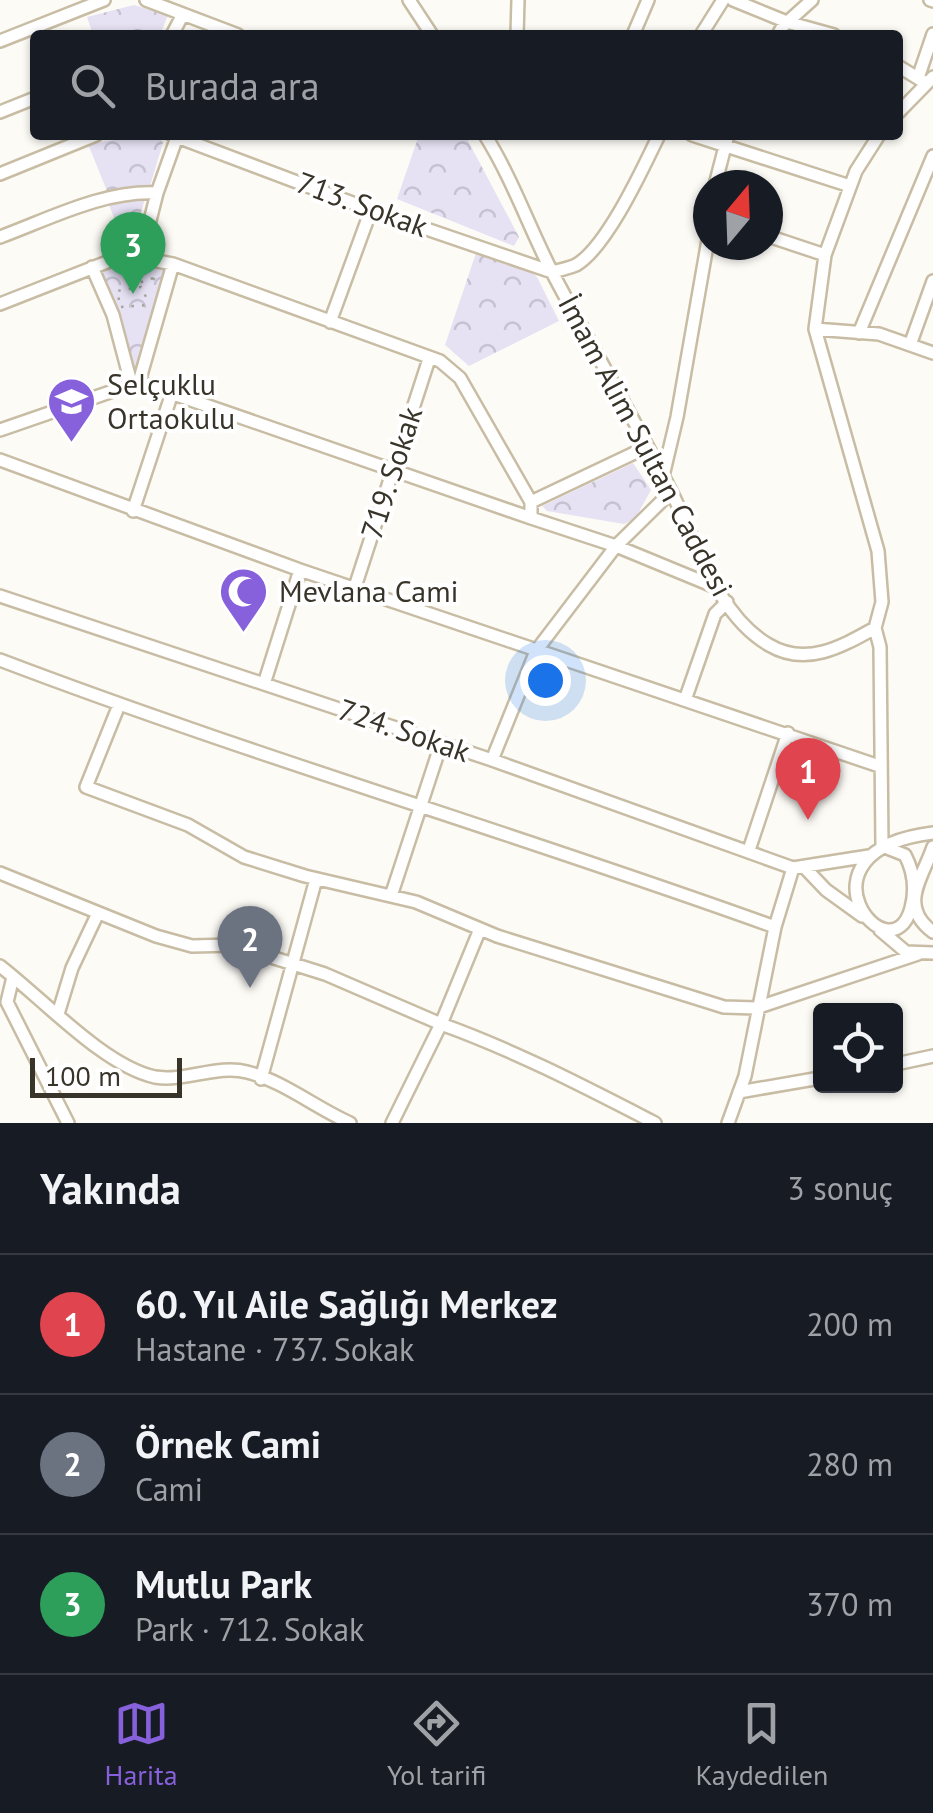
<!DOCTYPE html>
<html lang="tr">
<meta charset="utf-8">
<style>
:root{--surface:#171b24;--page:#242831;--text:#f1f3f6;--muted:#9ea1a6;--line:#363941;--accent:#8760db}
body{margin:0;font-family:"PT Sans",sans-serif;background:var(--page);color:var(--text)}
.controls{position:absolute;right:30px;bottom:30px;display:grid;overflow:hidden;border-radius:10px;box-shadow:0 2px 8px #0004}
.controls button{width:90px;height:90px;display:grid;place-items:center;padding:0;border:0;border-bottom:2px solid var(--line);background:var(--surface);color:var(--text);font:50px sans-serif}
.compass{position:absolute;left:693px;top:170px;width:90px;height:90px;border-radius:50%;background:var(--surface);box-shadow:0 2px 8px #0004;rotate:19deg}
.scale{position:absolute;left:30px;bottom:25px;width:152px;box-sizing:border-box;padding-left:10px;border:5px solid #39342a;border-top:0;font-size:28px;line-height:35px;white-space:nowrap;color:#39342a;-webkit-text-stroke:8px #fff;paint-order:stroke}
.you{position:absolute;left:545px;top:680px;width:35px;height:35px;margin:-25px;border:8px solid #fff;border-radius:50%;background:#1a73e8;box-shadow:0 0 0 15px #1a73e833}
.badge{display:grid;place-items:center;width:65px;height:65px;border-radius:50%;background:var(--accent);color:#fff;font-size:32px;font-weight:700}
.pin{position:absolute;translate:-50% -82px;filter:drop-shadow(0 2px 5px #0008)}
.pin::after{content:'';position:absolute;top:52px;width:35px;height:30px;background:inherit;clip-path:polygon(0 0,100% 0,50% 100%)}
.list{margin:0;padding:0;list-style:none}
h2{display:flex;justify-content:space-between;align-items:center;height:130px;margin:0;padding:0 40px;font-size:42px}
h2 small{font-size:32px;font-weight:400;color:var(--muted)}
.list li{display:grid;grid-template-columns:65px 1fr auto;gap:30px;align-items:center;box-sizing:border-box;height:140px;padding:0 40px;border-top:2px solid var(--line)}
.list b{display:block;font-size:38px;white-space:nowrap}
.list p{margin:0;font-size:32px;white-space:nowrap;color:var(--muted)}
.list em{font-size:32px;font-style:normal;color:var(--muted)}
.icon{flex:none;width:55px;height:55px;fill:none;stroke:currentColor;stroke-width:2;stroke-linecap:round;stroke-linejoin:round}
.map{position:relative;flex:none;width:933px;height:1123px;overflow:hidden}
.search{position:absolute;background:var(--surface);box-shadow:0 2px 8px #0004;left:30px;right:30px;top:30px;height:110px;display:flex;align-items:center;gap:25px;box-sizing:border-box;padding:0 35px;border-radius:10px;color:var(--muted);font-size:38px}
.sheet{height:550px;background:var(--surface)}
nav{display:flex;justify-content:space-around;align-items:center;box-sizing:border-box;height:140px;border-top:2px solid var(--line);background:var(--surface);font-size:28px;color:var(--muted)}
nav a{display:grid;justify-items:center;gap:5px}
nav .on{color:var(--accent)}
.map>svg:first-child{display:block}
.park{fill:url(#park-crowns)}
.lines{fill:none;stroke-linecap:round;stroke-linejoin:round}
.minor-casing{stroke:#c8bda4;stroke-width:16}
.path{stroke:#a8a59d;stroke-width:2.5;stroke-dasharray:2.5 8;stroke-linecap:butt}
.minor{stroke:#fff;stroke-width:11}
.labels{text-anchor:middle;stroke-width:8;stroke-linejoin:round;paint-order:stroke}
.street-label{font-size:30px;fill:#39342a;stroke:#fff}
.poi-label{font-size:30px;fill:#39342a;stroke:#fff;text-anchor:start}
</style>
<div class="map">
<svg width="933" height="1123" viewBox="0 0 933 1123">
<defs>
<pattern id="park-crowns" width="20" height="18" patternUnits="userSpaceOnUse" patternTransform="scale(2.5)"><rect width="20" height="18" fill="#e6e2f4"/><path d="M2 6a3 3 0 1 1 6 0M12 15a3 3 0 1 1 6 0" fill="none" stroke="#c6c2d1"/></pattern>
</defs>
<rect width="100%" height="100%" fill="#fdfbf6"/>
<path class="park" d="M134,5L168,15L160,35H93L87,17Z
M149,135L160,138L163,143L150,186L107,191L88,144Z
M419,135H465L519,237L514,246L397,199Z
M145,199L132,242L125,246L109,205Z
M476,253L530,270L537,277L559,321L469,366L445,345Z
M126,261L142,262L165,269L137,369L130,370L101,270Z
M633,463L651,490L635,519L624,524L547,511L542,506Z"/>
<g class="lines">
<defs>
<path id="minor" d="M146,0L238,35
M409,0L432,35
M733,0L787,22L834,35
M930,0L933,1
M172,35L182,16
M517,35L518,0
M633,35L648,0
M701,35L723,0
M778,35L783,26L812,0
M0,41L104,0
M898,66L924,82
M918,78L933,34
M0,112L35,98
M898,113L933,77
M172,135L371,210L552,272C560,270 569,268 576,265C607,247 643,168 659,135
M485,135C512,178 529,227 552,272C591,346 634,418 672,493C697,543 717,615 769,645C806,667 841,647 875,628
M692,135L850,186
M879,135L856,171L825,255L815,329L878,551L882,602L875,628L880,647L882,846
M0,174L96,135
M715,185L728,135
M708,214V223
M768,236L825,255
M0,237C49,219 104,190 157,193
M141,256L157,193L177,137
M92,267L113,315L131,383
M0,304L125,255L173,264L440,361L460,378L531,502V518L616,546L718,588
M330,322L371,210
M815,329L879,334L933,353
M859,333L933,156
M910,345L933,281
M139,382L173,264
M0,430L139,382L531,518
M0,460L300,570L879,766
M663,476L677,417L708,240
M531,502L647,447
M133,511L172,393
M355,587L429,359
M0,596L492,760L793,868L869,856
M0,660C255,757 518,834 775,927L793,868
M264,684L300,570
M685,700L715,614L727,602
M119,705L86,787L188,825L244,857L305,876L416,902L497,936L724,1007L756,1008L918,954
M492,760L536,651L616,546L671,492
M882,846L905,855C914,872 916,889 911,908C891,981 786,851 933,833
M933,847C922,879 898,906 933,932
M749,850L788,733
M805,868L826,890L862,916
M0,873L156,936L192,946L233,945L325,974L441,1024L480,929
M391,896L441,744
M880,930L906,952L933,953
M0,966C43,999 104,1066 155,1077C185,1082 218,1064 247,1072C283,1081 316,1108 350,1123
M13,977L7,1002L68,1123
M58,1014L72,968L98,913
M896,1064L933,1056
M261,1079L316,879
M739,1092L820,1078
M392,1123L441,1024C516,1051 585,1087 655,1123
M728,1123L745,1076L775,927"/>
</defs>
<use href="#minor" class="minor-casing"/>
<path class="path" d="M153,278L130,286L136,268L157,281
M119,300L117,291L141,287L149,303
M121,307L148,305"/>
<use href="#minor" class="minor"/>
</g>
<defs>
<symbol id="school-pin" viewBox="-11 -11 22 30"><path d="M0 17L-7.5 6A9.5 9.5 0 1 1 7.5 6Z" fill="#8760db" stroke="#fff"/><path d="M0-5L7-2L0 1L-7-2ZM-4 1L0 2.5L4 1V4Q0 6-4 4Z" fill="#fff"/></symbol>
<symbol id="mosque-pin" viewBox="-11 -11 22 30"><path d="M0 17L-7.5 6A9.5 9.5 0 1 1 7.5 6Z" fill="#8760db" stroke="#fff"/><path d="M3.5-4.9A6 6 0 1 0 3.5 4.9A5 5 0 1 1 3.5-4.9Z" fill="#fff"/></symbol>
</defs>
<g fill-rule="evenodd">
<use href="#school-pin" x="44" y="374" width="55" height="75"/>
<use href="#mosque-pin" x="216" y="564" width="55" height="75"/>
</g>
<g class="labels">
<g class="street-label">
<text transform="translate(362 205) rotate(20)" y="10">713. Sokak</text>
<text transform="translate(645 446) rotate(62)" y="10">İmam Alim Sultan Caddesi</text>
<text transform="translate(392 473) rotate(-72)" y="10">719. Sokak</text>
<text transform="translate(404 731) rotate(19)" y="10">724. Sokak</text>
</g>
<g class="poi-label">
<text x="107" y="395">Selçuklu<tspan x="107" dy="34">Ortaokulu</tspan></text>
<text x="279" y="602">Mevlana Cami</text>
</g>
</g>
</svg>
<div class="controls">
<button><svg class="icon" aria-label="locate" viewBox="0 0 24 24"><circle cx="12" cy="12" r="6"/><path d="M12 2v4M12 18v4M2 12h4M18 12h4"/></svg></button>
</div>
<svg class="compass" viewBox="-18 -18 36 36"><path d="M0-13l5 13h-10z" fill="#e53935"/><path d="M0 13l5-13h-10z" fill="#9ea1a6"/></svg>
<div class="scale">100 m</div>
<div class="you"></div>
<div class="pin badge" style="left:808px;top:820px;background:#e0444e">1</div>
<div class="pin badge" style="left:250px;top:988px;background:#6b7280">2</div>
<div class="pin badge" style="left:133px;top:294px;background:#2e9e5b">3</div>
<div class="search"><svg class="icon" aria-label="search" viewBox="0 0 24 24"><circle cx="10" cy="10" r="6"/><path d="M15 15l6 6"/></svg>Burada ara</div>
</div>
<section class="sheet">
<h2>Yakında<small>3 sonuç</small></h2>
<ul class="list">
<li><span class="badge" style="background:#e0444e">1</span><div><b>60. Yıl Aile Sağlığı Merkez</b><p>Hastane · 737. Sokak</p></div><em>200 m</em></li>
<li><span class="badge" style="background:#6b7280">2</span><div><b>Örnek Cami</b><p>Cami</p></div><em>280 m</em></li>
<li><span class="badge" style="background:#2e9e5b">3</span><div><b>Mutlu Park</b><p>Park · 712. Sokak</p></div><em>370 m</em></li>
</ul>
</section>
<nav>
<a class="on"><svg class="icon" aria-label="map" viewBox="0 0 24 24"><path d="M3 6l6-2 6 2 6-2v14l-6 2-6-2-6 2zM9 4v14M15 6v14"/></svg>Harita</a>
<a><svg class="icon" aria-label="directions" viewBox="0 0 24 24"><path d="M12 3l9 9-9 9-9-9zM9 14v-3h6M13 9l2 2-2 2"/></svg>Yol tarifi</a>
<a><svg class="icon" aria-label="saved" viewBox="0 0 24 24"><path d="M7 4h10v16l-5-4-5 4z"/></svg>Kaydedilen</a>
</nav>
